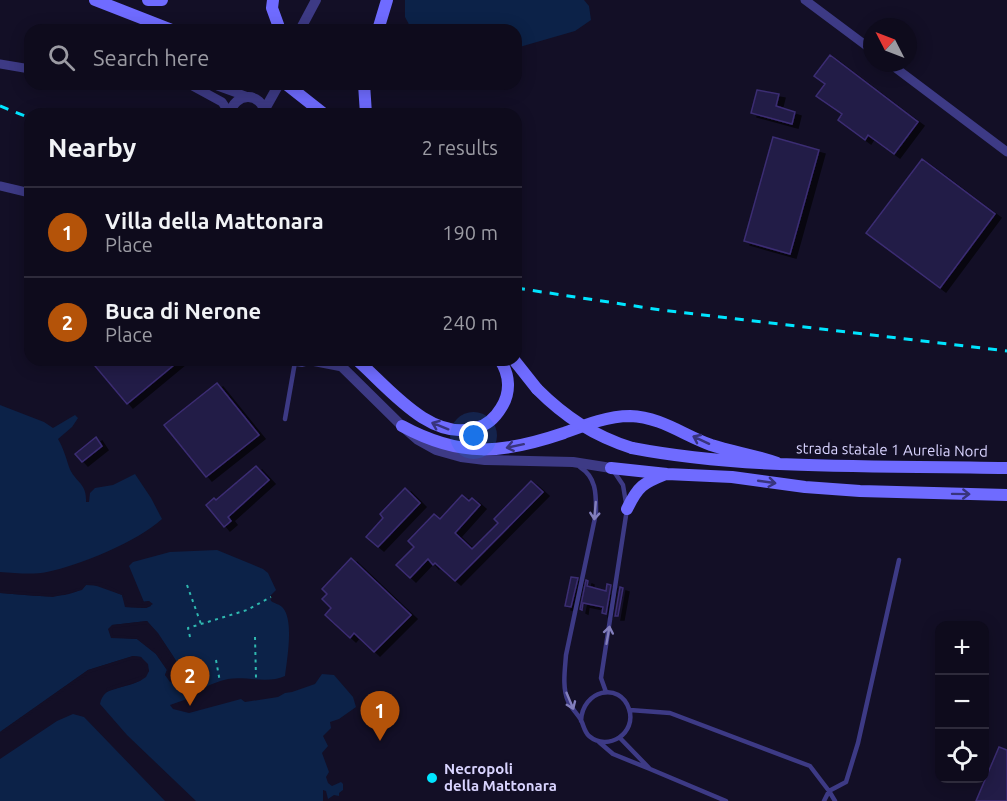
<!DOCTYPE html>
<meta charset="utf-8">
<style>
:root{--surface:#0e0b1c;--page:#171425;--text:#f1f3f6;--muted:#9b9ba3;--line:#2e2b3b;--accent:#b45309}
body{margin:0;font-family:Ubuntu,sans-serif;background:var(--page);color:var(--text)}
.controls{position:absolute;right:18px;bottom:18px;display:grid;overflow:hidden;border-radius:12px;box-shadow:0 3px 15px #0003}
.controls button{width:54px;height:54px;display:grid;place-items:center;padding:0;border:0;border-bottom:2px solid var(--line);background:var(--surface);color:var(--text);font:30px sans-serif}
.compass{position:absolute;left:863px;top:18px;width:54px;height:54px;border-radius:50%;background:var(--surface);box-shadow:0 3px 15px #0003;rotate:312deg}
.you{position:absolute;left:474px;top:436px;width:21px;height:21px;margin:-15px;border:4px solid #fff;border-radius:50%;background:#1a73e8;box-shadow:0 0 0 9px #1a73e833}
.badge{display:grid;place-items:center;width:39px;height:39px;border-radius:50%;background:var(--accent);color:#fff;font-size:20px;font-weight:700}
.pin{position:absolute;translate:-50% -50px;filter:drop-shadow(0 2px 3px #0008)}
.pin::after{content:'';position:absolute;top:32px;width:21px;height:18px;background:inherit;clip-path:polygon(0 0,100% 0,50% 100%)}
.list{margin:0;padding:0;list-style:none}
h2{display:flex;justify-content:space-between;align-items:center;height:78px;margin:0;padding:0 24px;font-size:26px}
h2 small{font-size:20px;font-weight:400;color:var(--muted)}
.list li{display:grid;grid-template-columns:39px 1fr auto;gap:18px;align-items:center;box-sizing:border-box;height:90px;padding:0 24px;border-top:2px solid var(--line)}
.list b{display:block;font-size:22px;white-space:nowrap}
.list p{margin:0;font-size:20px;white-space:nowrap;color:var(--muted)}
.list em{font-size:20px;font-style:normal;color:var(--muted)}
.icon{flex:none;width:33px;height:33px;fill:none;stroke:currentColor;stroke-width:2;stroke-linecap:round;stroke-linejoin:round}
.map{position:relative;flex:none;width:1007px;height:801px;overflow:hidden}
.search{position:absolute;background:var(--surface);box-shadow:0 3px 15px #0003;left:24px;top:24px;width:498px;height:66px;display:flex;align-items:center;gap:15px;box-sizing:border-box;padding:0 21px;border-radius:18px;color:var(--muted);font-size:22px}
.panel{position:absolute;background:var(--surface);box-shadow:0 3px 15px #0003;left:24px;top:108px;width:498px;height:258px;border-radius:18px}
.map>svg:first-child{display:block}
.water{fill:#0c2248}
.pier{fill:#130f26}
.building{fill:#241b47;stroke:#3b2d73;stroke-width:1.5;filter:url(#shadow)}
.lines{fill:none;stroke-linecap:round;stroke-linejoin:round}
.path{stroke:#2fb8b0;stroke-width:2;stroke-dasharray:3 4.5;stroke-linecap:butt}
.service{stroke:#3d3a85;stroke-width:4.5}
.minor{stroke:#3d3a85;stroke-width:9}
.tertiary{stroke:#3d3a85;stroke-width:10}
.secondary{stroke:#6f6bff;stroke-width:12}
.rail{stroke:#00e5ff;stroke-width:3;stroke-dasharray:9 8;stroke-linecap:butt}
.secondary-bridge{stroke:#6f6bff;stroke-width:12}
.oneway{stroke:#38347d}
.oneway2{stroke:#837fbc}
.poi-dot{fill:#00e5ff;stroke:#130f26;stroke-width:2}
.labels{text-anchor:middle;stroke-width:6;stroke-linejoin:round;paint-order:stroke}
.street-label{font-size:15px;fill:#d9d4ff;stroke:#130f26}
.poi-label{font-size:15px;font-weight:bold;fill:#d9d4ff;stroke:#130f26;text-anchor:start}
</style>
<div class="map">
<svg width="1007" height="801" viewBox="0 0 1007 801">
<defs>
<filter id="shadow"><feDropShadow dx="6" dy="4" stdDeviation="0" flood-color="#0009"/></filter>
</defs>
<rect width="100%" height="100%" fill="#130f26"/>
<path class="water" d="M405,0H584L589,6L591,20L575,31L516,48V30H412L405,17Z
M0,405L44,422L53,428L75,415L78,418L72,427L58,439C64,450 65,455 69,467C75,483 87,482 86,502H89L90,493L95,488L113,485L135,474L151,498L162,519C137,542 80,565 47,572C33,575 15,573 0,572Z
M217,550L263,569L268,573L276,590L270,596L271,601C275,604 280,604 283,608C294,621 287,659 285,676C268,684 246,676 228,679C219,681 209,685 201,689L194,684H188C183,678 183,672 179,666C170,650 159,635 147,621L112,625L111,637L137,639L156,654L167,670L165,675L183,690L192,688L195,694L187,699L170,705L173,709L189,713L241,699L245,702L278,697L285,693L292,692L315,684L322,674L334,675L353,697L356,707L339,719L330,722L331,728L323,736L328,746L322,753L329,772L326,777L328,783L332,786L341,782L343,784V790L339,793V796L334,795L328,799L326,791L323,790V801H196L127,735L100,704C104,684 124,690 139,681C143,679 146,674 149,671L141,657L133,656L88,670L0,732V593C22,594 71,603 86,585L102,586L122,595L125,602V607L146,608L151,606L149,601L144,602L129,566L133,562L170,552Z
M73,714L84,717L165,801H0V759L57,721Z"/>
<path class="pier" d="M85,582L103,583L123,593L128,603L145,605L148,604H143L141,602L149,601L153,604L146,608L125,607L122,595L94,585H86L82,590L53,597L0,593V590L53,594L80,588Z
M147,621L158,633L182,670L184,680L183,682L179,671L156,635L146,624L113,628L112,630L113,635L139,637L158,652L169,669L168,675L172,680L181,683L183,690L179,685L170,682L165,675L167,670L156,654L137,639L111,638L108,629L112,625Z
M133,656L141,657L148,664L149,671L146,677L140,681L106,692L107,688L144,675L146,670L140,660L133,659L89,673L0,735V732L88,670Z"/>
<path class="building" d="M830,55L918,122L894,154L868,135L865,140L838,120L842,114L816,96L825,84L814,76Z
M757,90L779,94L776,106L795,112L792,124L751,113Z
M773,137L819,150L790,254L744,241Z
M922,159L995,214L940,288L866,233Z
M90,360H180L127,404Z
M217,383L259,435L206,477L164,425Z
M96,437L102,446L82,462L75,454Z
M256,466L269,480L228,517L231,521L224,527L206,505L214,498L216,500Z
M531,481L543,492L455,581L435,563L433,565L428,559L410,578L396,565L414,547L408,541L434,514L440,519L462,495L469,501L472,498L480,505L455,533L472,549L498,523L494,519Z
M405,488L420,503L378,547L366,537L383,518L380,514Z
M351,558L411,615L374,652L354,633L350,638L325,615L331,608L322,599L327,594L322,589Z
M571,577L578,578L571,607L565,606Z
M586,580L588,581L587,586L606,591L607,584L611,585L606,614L602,613L603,607L583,603L582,610L580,609Z
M620,587L623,588L618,616H615Z
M999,747L1007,750V801H976Z"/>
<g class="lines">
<path class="path" d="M187,585L201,624
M190,637L188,628L247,610L271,597
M255,637L256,678
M216,660L220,682"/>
<path class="service" d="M285,419L295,362
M580,467C597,478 596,495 596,513L566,655C565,669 562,688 568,701C571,708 577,713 581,720C584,726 584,731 589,736C608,752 637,733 629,709C620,681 582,690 581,721
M606,692L601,678L627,509L623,485L613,470
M630,710L670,713L810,766L829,791L846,782L858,743L899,560
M599,742L613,754L650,769L620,738
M650,769L726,801
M824,801L829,791L835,801"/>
<path class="minor" d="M805,0L872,50
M889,63L1007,152
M0,64L30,69
M189,84L222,102L230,114
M212,84L248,97
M0,186L30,193"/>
<path class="tertiary" d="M300,30L316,0
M265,109L279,84
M230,114C234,92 262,91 265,114
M290,360L302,362L309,360
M309,360L340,366
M335,360L402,426L418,440L436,450L461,457L485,460L573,462L611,468"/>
<path class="secondary" d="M95,0L172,30
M148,0H162
M273,0L272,8L280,30
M378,30L387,0
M286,84L324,114
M364,84L366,114
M357,360C388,387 430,442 476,428C488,425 495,418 501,408C511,393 510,375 500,360
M514,360L537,389
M402,426C461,458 502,454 564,433C585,425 607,416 630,416C661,417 683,435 711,445C733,452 755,455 777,463
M632,448C752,471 885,465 1007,468
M611,468L667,474L732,477L805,487L860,491L1007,495
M627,509C638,486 643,483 666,474"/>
<path class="rail" d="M0,106L30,118
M516,288L661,310L1007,351"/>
<path class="secondary-bridge" d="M537,389C565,417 594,436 632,448"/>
</g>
<defs><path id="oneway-shaft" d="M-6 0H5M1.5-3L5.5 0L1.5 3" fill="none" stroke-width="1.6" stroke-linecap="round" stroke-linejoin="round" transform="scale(1.5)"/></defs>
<g class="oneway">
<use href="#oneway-shaft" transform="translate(440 426) rotate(-158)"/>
<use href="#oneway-shaft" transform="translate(701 440) rotate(-155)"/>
<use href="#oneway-shaft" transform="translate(515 446) rotate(168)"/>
<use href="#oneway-shaft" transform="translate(767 482) rotate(8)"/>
<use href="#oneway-shaft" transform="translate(961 494) rotate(1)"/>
</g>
<g class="oneway2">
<use href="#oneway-shaft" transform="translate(595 511) rotate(95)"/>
<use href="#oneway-shaft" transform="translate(608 635) rotate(-80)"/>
<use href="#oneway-shaft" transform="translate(570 701) rotate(67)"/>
</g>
<circle class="poi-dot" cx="432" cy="778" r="6"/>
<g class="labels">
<g class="street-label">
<text transform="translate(892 450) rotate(1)" y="5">strada statale 1 Aurelia Nord</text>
</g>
<g class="poi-label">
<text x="444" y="774">Necropoli<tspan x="444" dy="17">della Mattonara</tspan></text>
</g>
</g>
</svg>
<div class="controls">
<button>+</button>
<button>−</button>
<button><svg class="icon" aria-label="locate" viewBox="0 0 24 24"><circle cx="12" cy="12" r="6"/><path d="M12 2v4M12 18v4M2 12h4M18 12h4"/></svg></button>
</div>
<svg class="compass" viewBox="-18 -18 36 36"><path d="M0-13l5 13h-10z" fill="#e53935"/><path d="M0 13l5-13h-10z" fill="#9b9ba3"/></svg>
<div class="you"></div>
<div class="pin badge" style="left:380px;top:741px">1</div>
<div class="pin badge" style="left:190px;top:706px">2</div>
<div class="search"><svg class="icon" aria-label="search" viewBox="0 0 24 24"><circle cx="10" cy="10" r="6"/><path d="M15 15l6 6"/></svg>Search here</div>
<section class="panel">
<h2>Nearby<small>2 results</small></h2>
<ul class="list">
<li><span class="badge">1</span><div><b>Villa della Mattonara</b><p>Place</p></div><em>190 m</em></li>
<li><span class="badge">2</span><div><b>Buca di Nerone</b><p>Place</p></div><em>240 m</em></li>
</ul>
</section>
</div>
